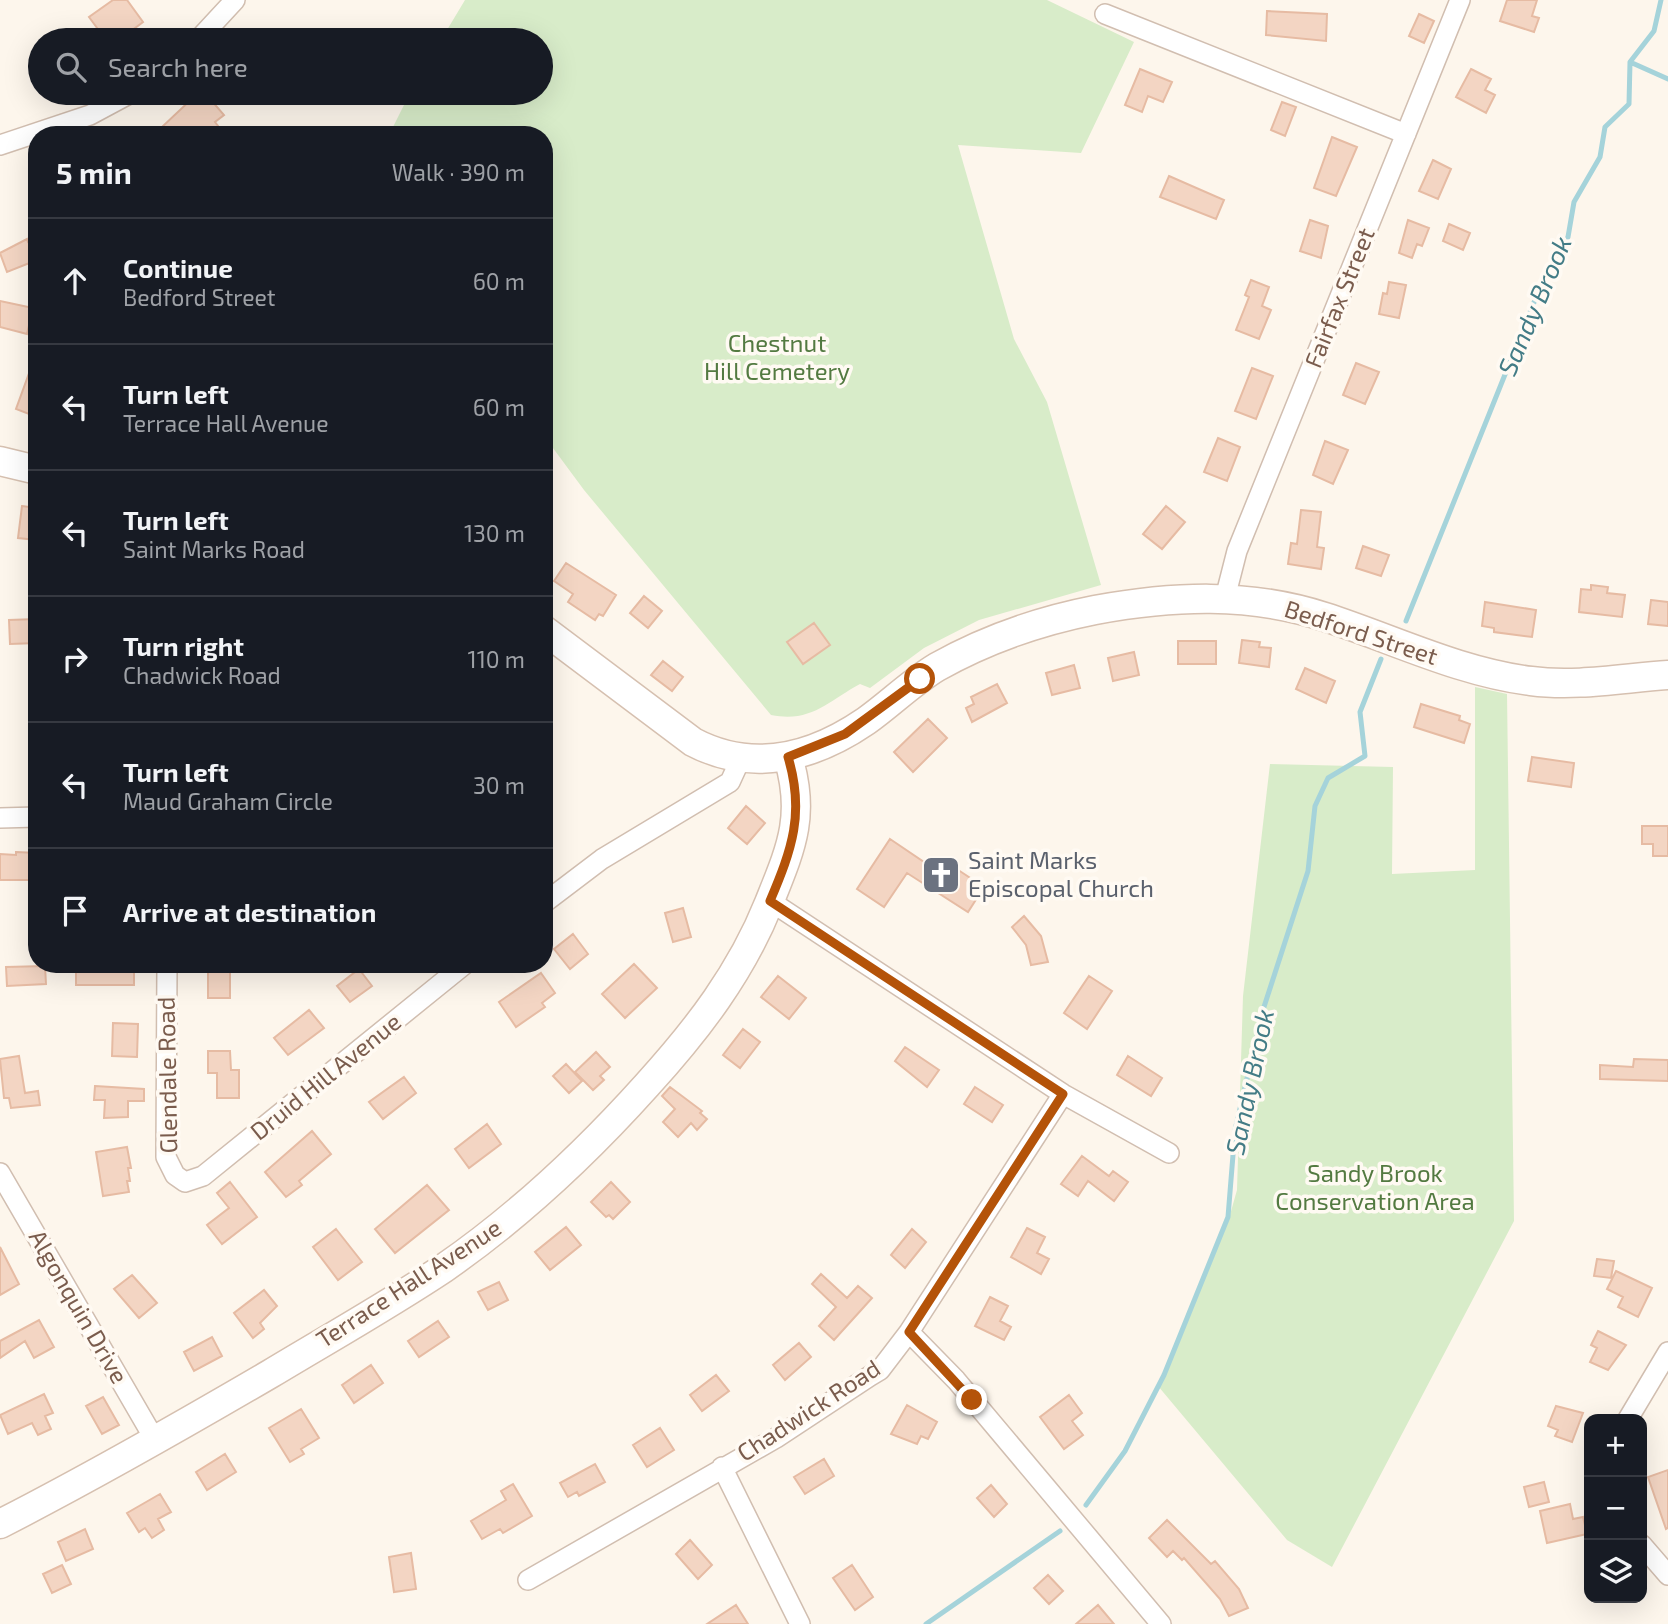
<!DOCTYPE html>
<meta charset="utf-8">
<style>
:root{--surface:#171b24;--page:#20242c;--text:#f1f3f6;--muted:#9ea1a6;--line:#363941}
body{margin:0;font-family:"Exo 2",sans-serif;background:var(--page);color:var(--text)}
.controls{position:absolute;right:21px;bottom:21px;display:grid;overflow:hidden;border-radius:14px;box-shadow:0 7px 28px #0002}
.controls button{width:63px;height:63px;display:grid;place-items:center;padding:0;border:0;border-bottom:2px solid var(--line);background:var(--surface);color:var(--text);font:35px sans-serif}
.stop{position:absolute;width:21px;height:21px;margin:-16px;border:5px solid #b45309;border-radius:50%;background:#fff}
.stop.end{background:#b45309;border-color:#fff;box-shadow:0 2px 7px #0008}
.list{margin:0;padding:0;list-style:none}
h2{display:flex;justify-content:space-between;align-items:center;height:91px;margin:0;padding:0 28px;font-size:30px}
h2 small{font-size:23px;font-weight:400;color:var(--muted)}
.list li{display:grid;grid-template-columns:46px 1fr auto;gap:21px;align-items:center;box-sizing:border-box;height:126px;padding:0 28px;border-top:2px solid var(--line)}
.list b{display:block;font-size:26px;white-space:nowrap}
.list p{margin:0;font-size:23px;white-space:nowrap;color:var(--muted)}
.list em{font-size:23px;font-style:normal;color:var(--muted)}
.icon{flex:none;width:38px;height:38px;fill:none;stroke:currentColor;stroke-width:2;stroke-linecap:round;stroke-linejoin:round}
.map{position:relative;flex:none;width:1668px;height:1624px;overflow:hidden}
.search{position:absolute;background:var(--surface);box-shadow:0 7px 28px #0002;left:28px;top:28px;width:525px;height:77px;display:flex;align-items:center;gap:18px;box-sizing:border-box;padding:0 24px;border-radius:38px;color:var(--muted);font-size:26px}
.panel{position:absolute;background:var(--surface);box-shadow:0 7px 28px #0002;left:28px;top:126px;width:525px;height:847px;border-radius:28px}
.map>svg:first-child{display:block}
.green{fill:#d8ecc9}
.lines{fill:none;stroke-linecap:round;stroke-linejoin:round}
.stream{stroke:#a5d3da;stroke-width:5}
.building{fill:#f3d5c3;stroke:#e6bba3;stroke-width:2}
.street-casing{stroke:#d1beb0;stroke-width:22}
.secondary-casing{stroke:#d6c0b0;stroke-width:31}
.street{stroke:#fff;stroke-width:19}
.secondary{stroke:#fff;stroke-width:28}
.route{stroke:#b45309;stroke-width:9}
.labels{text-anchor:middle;stroke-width:7;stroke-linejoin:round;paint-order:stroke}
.street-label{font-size:24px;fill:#7a5c4d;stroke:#fffaf3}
.park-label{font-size:24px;fill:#537a41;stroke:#fffaf3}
.worship-label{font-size:24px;fill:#5b616d;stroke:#fffaf3;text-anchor:start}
.water-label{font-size:26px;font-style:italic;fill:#437c86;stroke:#fffaf3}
</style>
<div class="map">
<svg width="1668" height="1624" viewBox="0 0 1668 1624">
<rect width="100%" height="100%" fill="#fdf6ec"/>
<path class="green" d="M465,0H1047L1134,42L1081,153L958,145L1014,339L1047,402L1101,585L979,620L924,648L870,688L860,684C828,701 812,723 771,715L584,490L550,444L544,427V135H389L410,93H541V40H441Z
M1475,687L1507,694L1514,1221L1332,1567L1287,1540L1158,1386L1228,1222L1237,1190L1243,996L1270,764L1393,767L1392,874L1475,870Z"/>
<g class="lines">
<path class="stream" d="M1630,62L1668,79
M1406,621L1545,275L1568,237L1574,202L1600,157L1605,127L1629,104L1630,62L1654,31L1661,0
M1086,1505L1125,1451L1164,1375L1228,1217L1235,1130L1263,1010L1308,871L1315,806L1328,778L1365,756L1360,712L1381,659
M926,1624L1060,1531"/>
</g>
<path class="building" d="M113,0H127L143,22L127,34L124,30L106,40L89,17Z
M1507,0H1537L1532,16L1539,18L1534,32L1500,21Z
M1267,11L1327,14L1326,41L1266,35Z
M1419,14L1434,21L1424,43L1409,36Z
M1140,69L1172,82L1163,102L1148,96L1142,112L1125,105Z
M1471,69L1491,79L1485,90L1495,95L1486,113L1456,97Z
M198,93H205L224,115L215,122L225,135H171L163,126Z
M1282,102L1296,107L1285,136L1271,130Z
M1332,137L1357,147L1336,196L1314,188Z
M1433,160L1451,169L1438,199L1419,191Z
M1169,176L1224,200L1216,219L1160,197Z
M1310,220L1328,226L1321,258L1300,251Z
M1408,220L1429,228L1422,246L1417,244L1412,258L1399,253Z
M1449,224L1470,233L1463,250L1443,241Z
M27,239L28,242L37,239V260L7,272L0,253Z
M1251,280L1269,287L1262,306L1271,310L1259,339L1236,330L1249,297L1245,295Z
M1389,282L1406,285L1399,318L1379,314L1383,293L1387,294Z
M0,301L33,308L27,334L0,327Z
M35,357L37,358V417L16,409Z
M1356,363L1379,372L1365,404L1343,395Z
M1252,368L1273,376L1256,419L1235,411Z
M1218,438L1240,447L1227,481L1204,472Z
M1325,441L1348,450L1333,484L1313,475Z
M22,506L37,508L36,540L18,538Z
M1166,506L1185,522L1162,549L1143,534Z
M1301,510L1321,512L1317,547L1324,548L1321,569L1288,564L1291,543L1297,544Z
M1363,546L1389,555L1381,576L1356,568Z
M566,563L616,595L603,616L599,614L595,620L568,602L573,594L554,581Z
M1591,585L1608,587L1607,593L1625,595L1622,617L1579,612L1581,589L1591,590Z
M644,596L662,611L648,628L630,613Z
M1651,600L1668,602V626L1648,624Z
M1485,602L1536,610L1532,637L1494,632V628L1482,626Z
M37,619V643L10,644L9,620Z
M814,623L830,645L803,664L787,642Z
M1242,640L1260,642L1259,647L1271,648L1269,667L1239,663Z
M1178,641H1216V664H1178Z
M1134,652L1139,675L1113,681L1108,658Z
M663,661L683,677L672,691L651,675Z
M1074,665L1080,688L1052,695L1046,673Z
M1305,668L1335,681L1326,703L1296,689Z
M997,684L1007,703L972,722L966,708L974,704L971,697Z
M1421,704L1460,716L1459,720L1470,724L1464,743L1414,727Z
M928,719L947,738L913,772L894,752Z
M1532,757L1574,763L1571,787L1528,781Z
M746,806L765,823L747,844L728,828Z
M1642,826H1668V856H1653V844H1642Z
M890,839L933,868L940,858L984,887L968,912L907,873L884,907L857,889Z
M16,852L37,853V880H0V854L16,855Z
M683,908L691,937L673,942L665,913Z
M1024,916L1041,936L1048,962L1031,965L1026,945L1012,927Z
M573,934L588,954L570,969L554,949Z
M76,964H134V985H76Z
M634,964L657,988L625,1018L602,994Z
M45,966L46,984L7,986L6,967Z
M208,969L230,970V998H208Z
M359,969L372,986L350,1002L337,986Z
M541,973L555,993L542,1003L545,1007L516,1027L499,1002Z
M778,976L806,998L789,1019L761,997Z
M1089,976L1112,991L1087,1029L1064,1013Z
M309,1010L324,1028L288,1055L274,1038Z
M113,1023L138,1024L137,1057L112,1056Z
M743,1029L760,1042L740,1068L723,1055Z
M905,1047L939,1070L927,1087L895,1061Z
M208,1051H230L231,1070H239V1098H217V1073H208Z
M596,1052L610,1067L600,1076L604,1080L593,1090L575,1072Z
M19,1056L25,1093L38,1091L40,1105L11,1108L9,1098H4L0,1059Z
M1128,1056L1162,1078L1151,1096L1117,1075Z
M1634,1059L1668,1060V1081L1600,1079V1065L1633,1067Z
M566,1064L582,1081L569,1093L553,1076Z
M404,1077L416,1093L383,1119L369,1102Z
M95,1086L144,1089V1101H128V1117L104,1118L105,1100H94Z
M670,1087L702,1111L700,1113L707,1119L697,1130L691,1123L678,1137L663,1122L675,1109L662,1096Z
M975,1087L1003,1105L992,1122L964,1104Z
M487,1124L501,1144L469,1168L455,1149Z
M312,1131L331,1154L299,1181L302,1185L286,1197L265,1172Z
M127,1147L131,1168H128L130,1181H127L129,1192L103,1196L96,1152Z
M1082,1156L1109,1176L1113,1171L1128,1182L1114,1201L1088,1181L1078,1196L1061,1184Z
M230,1182L257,1217L222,1244L207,1225L229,1208L217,1193Z
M611,1182L630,1202L613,1219L609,1215L606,1217L591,1202Z
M427,1185L449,1210L395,1253L375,1229Z
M566,1227L581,1245L550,1270L535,1252Z
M1027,1228L1045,1237L1037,1253L1049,1259L1041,1274L1011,1257Z
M336,1229L362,1262L338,1280L313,1247Z
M912,1229L926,1242L905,1268L891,1255Z
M0,1247L19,1284L0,1295Z
M1597,1259L1614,1261L1611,1278L1594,1276Z
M1616,1271L1652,1288L1638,1317L1618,1307L1623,1297L1607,1289Z
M821,1274L847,1298L858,1286L872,1298L834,1340L819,1326L836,1307L812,1284Z
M132,1275L157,1303L139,1318L114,1289Z
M499,1282L508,1300L488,1310L478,1292Z
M264,1290L277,1306L260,1323L264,1329L253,1338L234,1313Z
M990,1297L1008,1306L1000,1321L1011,1327L1004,1340L975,1326Z
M39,1320L54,1347L34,1358L25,1341L0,1358V1341Z
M438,1321L449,1337L419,1357L408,1341Z
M1598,1331L1626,1345L1608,1370L1590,1362L1597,1348L1591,1345Z
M212,1337L222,1356L194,1371L184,1352Z
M799,1343L811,1357L785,1380L773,1365Z
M371,1365L383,1383L354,1403L342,1385Z
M716,1375L729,1391L702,1411L690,1395Z
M44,1394L53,1413L45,1416L51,1429L38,1435L32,1423L8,1434L0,1415Z
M1069,1395L1082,1413L1072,1421L1083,1435L1064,1449L1040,1417Z
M103,1397L119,1425L102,1434L86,1406Z
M907,1405L937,1422L928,1439L921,1436L917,1444L891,1434Z
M1556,1406L1583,1413L1572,1442L1555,1436L1558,1430L1548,1426Z
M301,1409L319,1438L301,1449L304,1454L290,1462L269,1428Z
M660,1428L674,1450L647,1467L633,1445Z
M225,1454L236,1472L207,1490L196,1472Z
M824,1459L834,1476L805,1494L794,1477Z
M595,1464L605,1482L579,1496L577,1492L568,1497L560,1483Z
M1668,1470V1528L1666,1529L1648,1477Z
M1544,1482L1549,1502L1529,1507L1524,1487Z
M513,1484L532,1516L503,1533L500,1529L482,1539L471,1521L506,1500L501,1491Z
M991,1485L1007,1504L994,1517L977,1498Z
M160,1494L171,1512L158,1519L164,1530L152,1538L145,1528L139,1532L127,1513Z
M1570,1504L1573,1519L1583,1517L1587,1534L1547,1543L1540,1511Z
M1167,1520L1211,1564L1215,1561L1239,1589L1248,1608L1229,1616L1220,1599L1184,1558L1182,1560L1173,1551L1167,1557L1149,1538Z
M85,1529L93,1549L66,1561L58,1542Z
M690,1540L712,1565L698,1579L676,1554Z
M411,1553L416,1589L394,1592L389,1557Z
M62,1565L71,1584L52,1593L43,1574Z
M852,1565L873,1597L855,1610L833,1578Z
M1048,1575L1063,1591L1049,1604L1034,1588Z
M736,1605L748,1624H707Z
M1098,1605L1114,1624H1076Z"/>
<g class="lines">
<defs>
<path id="street" d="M1105,14L1406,134
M198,40L235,0
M0,145L90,115L131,93
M1225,598L1237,551L1460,0
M0,818L37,817
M770,901L1063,1094L1169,1153
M544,903L602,859L730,782L741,758
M167,964L166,1157L175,1175L185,1182L203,1176L465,964
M0,1173L155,1440
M909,1332L956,1380L1161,1624
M1628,1419L1668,1352
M722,1467L800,1624
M1642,1545L1668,1575
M528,1580L776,1438L870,1376L880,1370L909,1332L1063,1094"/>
<path id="secondary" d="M0,461L37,470
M544,630L693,742C752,773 812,758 866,721C890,704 912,682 937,667C987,639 1039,621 1095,610C1173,596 1248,592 1325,617C1393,639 1459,672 1531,681C1576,687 1623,678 1668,675
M0,1524C92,1477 181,1426 270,1374C328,1339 387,1306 444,1268C519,1216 586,1153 647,1085C697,1030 741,973 769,903C791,848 806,816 788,757"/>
</defs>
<use href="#street" class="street-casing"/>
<use href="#secondary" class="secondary-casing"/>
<use href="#street" class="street"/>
<use href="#secondary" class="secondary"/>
</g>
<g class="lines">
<path class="route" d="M920,679L845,734L788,757C805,813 792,849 770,901L1063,1094L909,1332L972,1400"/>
</g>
<defs>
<symbol id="church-square" viewBox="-11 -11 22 22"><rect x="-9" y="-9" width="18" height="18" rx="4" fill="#6b7280" stroke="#fffaf3"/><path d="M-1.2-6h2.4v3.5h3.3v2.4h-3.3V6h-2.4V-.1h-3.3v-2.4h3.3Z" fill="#fff"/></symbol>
</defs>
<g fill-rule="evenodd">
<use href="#church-square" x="919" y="853" width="44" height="44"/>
</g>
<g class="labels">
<g class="street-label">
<text transform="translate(1340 298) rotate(-68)" y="8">Fairfax Street</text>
<text transform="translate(1361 633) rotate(18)" y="8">Bedford Street</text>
<text transform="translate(168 1075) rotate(-91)" y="8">Glendale Road</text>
<text transform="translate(326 1077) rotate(-39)" y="8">Druid Hill Avenue</text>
<text transform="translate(409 1284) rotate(-33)" y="8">Terrace Hall Avenue</text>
<text transform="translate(78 1307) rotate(60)" y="8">Algonquin Drive</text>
<text transform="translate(809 1411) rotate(-33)" y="8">Chadwick Road</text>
</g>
<g class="park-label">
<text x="777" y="352">Chestnut<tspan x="777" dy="28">Hill Cemetery</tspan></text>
<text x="1375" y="1182">Sandy Brook<tspan x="1375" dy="28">Conservation Area</tspan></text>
</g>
<g class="worship-label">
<text x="968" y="869">Saint Marks<tspan x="968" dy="28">Episcopal Church</tspan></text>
</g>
<g class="water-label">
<text transform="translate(1535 306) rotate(-67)" y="9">Sandy Brook</text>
<text transform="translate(1250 1082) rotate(-78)" y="9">Sandy Brook</text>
</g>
</g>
</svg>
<div class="controls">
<button>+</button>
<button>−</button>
<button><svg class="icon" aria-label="layers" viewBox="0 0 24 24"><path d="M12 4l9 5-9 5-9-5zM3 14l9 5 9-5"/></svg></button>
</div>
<div class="stop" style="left:920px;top:679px"></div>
<div class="stop end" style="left:972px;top:1400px"></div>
<div class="search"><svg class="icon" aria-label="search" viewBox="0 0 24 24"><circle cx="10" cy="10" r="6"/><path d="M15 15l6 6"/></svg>Search here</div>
<section class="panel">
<h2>5 min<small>Walk · 390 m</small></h2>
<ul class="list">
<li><svg class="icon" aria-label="ahead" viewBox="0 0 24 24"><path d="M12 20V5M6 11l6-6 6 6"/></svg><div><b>Continue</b><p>Bedford Street</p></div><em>60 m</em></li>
<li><svg class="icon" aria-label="left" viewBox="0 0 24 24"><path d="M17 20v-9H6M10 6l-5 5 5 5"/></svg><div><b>Turn left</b><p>Terrace Hall Avenue</p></div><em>60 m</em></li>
<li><svg class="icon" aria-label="left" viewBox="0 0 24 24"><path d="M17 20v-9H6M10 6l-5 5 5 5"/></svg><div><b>Turn left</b><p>Saint Marks Road</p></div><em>130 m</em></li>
<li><svg class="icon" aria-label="right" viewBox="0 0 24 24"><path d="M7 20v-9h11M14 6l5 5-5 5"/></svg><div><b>Turn right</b><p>Chadwick Road</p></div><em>110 m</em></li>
<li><svg class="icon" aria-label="left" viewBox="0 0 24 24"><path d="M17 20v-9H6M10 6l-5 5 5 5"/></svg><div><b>Turn left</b><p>Maud Graham Circle</p></div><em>30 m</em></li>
<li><svg class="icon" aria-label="arrive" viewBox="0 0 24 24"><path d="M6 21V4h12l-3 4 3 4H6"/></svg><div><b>Arrive at destination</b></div></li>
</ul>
</section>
</div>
